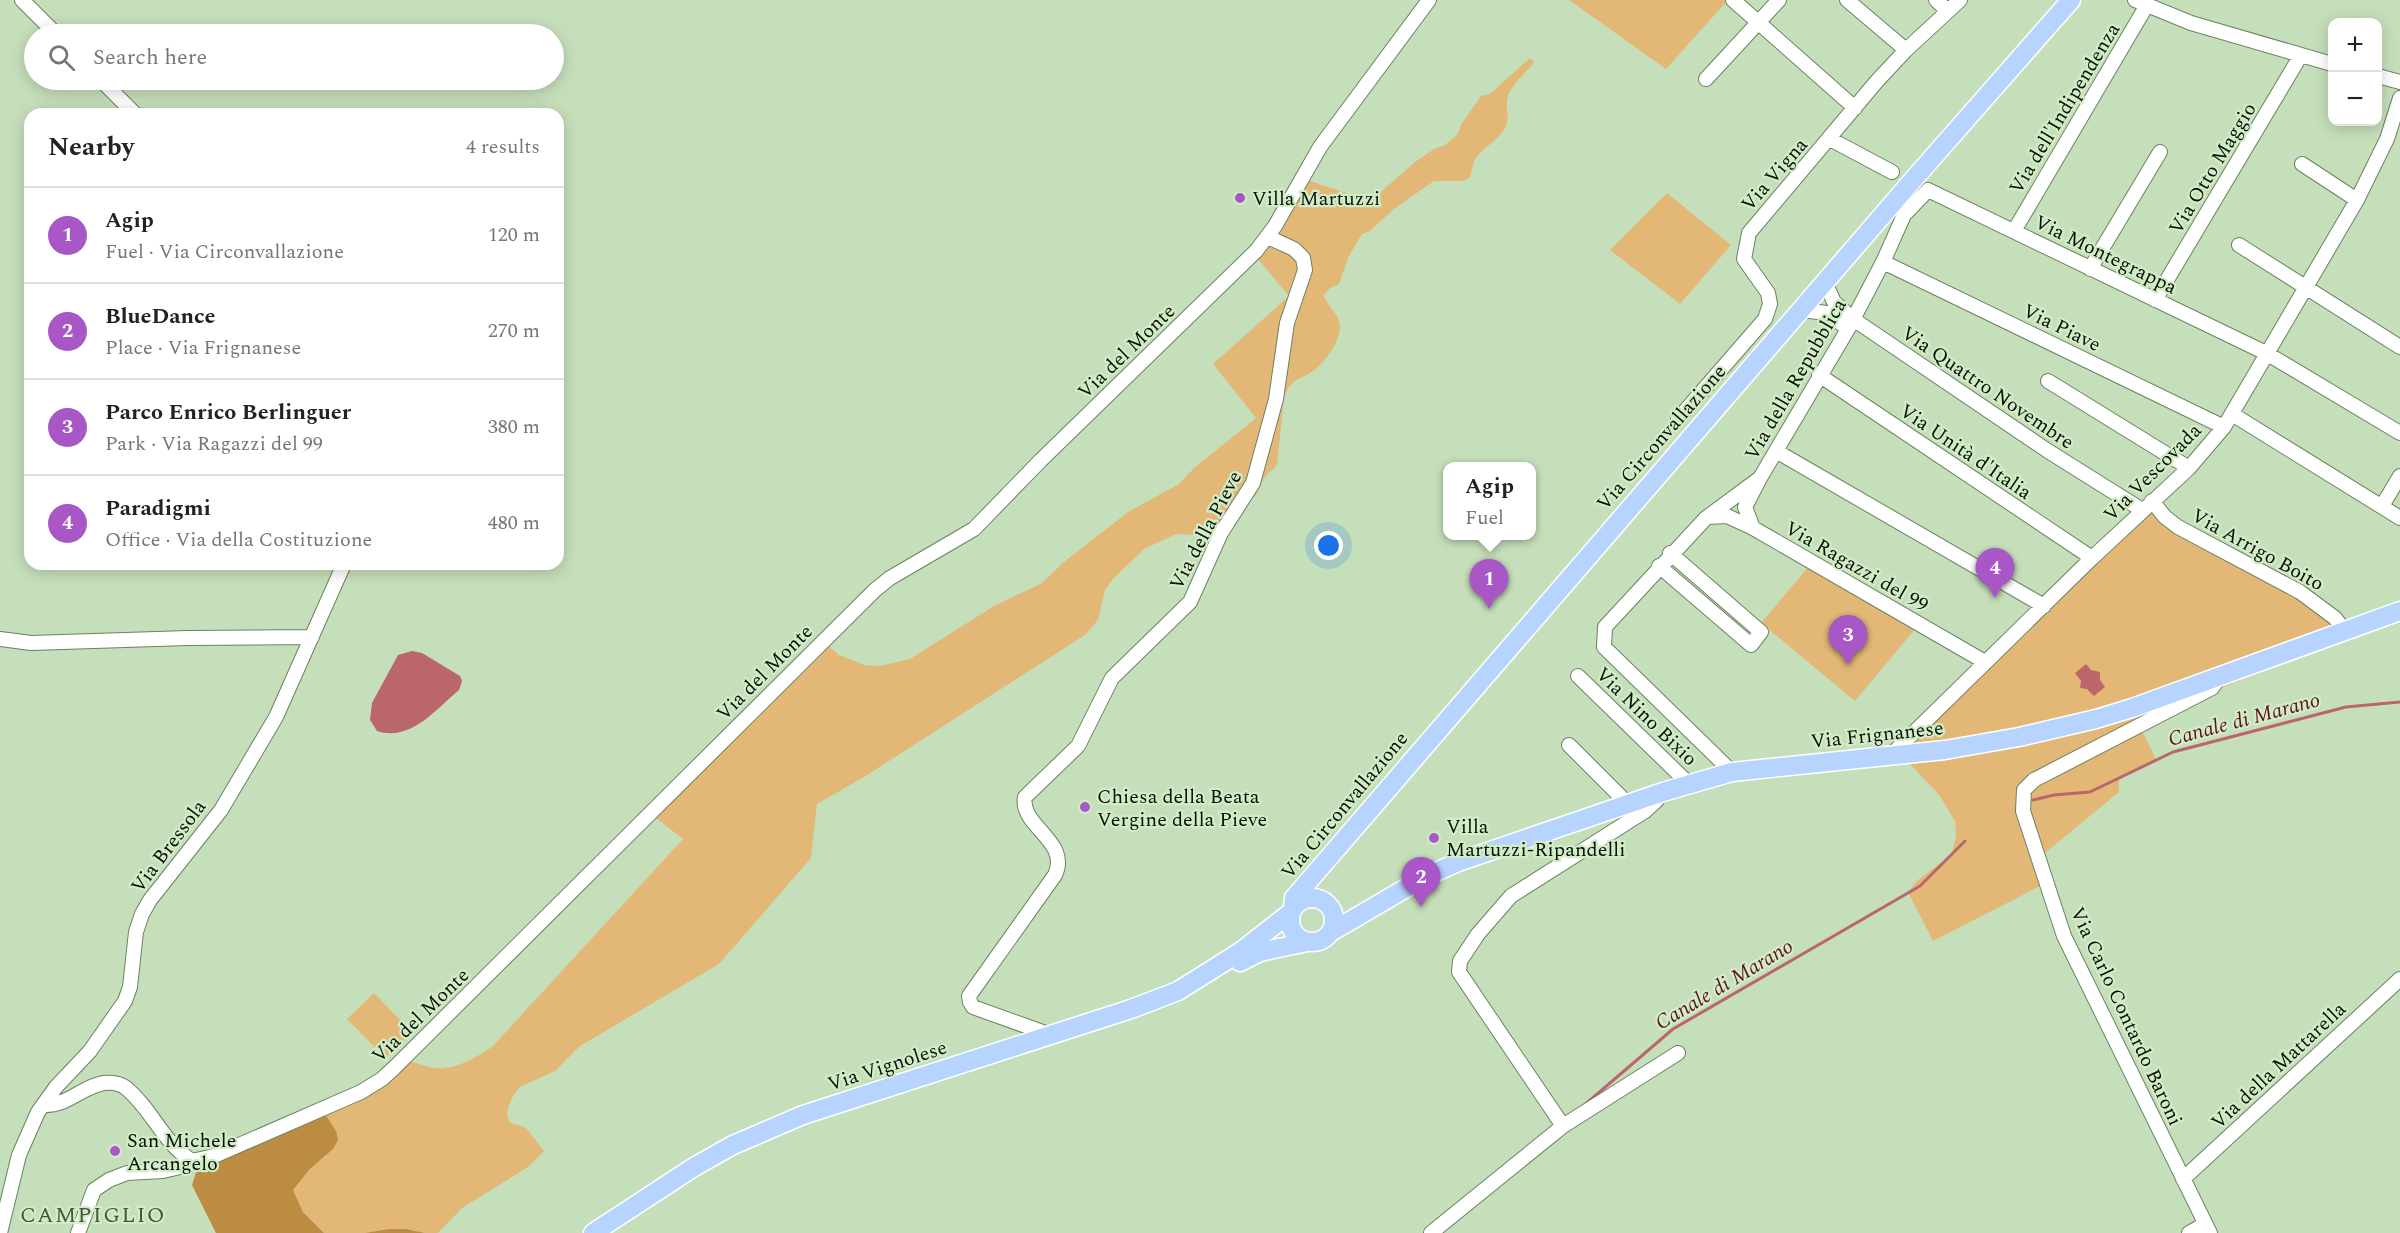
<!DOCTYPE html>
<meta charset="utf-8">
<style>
:root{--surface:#fff;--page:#f2f2f2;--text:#222;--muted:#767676;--line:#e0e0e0;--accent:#a957c6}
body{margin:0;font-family:Spectral,serif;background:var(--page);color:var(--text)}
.controls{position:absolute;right:18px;top:18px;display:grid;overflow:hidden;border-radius:12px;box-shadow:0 3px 15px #0003}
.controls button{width:54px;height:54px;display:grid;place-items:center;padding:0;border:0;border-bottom:2px solid var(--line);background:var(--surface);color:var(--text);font:30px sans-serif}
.you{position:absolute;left:1329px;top:546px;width:21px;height:21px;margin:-15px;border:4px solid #fff;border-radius:50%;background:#1a73e8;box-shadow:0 0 0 9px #1a73e833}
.badge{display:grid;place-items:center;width:39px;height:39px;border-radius:50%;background:var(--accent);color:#fff;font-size:20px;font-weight:700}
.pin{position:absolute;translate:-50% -50px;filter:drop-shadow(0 2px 3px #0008)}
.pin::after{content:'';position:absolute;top:32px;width:21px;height:18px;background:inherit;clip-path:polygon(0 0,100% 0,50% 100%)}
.popup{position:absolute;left:1443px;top:462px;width:93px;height:78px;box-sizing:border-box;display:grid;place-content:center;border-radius:12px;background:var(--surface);filter:drop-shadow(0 2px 4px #0005);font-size:20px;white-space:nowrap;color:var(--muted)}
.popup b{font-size:22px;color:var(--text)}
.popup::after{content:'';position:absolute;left:50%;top:100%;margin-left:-12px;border:12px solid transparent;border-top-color:var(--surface)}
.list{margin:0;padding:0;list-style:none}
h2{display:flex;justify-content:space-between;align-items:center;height:78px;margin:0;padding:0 24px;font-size:26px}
h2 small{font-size:20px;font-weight:400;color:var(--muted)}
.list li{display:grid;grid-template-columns:39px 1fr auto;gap:18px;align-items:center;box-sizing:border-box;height:96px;padding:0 24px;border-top:2px solid var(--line)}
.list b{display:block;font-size:22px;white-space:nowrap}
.list p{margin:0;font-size:20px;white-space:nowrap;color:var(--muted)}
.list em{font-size:20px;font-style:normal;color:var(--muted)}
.icon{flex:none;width:33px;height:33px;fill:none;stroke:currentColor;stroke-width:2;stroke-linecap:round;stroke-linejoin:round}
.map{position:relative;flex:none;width:2400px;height:1233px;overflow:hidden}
.search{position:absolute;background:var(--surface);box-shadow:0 3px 15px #0003;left:24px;top:24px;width:540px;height:66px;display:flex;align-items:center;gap:15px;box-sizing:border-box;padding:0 21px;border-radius:33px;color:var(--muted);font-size:22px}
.panel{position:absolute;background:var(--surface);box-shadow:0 3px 15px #0003;left:24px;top:108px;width:540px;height:462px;border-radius:18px}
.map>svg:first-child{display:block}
.green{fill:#e3b877}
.forest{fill:#bb8c42}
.water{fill:#ba666c}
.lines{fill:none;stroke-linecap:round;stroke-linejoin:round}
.stream{stroke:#ba666c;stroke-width:3}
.minor-casing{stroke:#6b8262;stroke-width:16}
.major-casing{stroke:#fff;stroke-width:21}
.minor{stroke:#fff;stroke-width:14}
.major{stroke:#b6d4fe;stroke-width:18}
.poi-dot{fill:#a957c6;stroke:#d3ecc8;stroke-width:2}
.labels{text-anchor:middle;stroke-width:4.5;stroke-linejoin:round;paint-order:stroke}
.street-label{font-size:20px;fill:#081105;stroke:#d3ecc8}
.poi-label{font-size:20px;fill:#081105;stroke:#d3ecc8;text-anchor:start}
.water-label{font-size:21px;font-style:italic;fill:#5e101e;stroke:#d3ecc8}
.quarter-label{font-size:22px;letter-spacing:1.5px;fill:#425739;stroke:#d3ecc8}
</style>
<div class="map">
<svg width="2400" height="1233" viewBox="0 0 2400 1233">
<rect width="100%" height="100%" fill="#c6dfbb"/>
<path class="green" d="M1569,0H1728L1666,69Z
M1530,58L1534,62C1526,74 1513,82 1508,96C1504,107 1511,117 1505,128C1498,140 1487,145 1478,155C1472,162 1473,169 1470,177L1463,181H1434L1394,209L1370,231L1362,234L1348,258L1339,284L1330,288L1324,295C1327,308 1341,314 1340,328C1339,342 1327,359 1317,368C1302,381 1292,375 1284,398L1277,465L1264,478L1256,495L1250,501L1237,506L1208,530L1198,535L1176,534L1144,549L1113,579L1105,590L1098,620L1085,635L864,777L817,804L811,858L719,964L580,1046L555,1071L520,1087L512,1098L507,1112L509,1122L526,1128L544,1151L528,1167L462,1208L438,1233H425L406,1229L365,1233H324L303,1212L293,1190L309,1170L326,1156L336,1131L324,1112L408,1062C419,1062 425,1067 435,1068C455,1071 476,1057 492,1047L683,839L648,812L825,643L839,655L864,665L880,666L910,659L994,606L1042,583L1064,562L1128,512L1179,484L1194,468L1256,418L1213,364L1289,296L1251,251L1298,177L1361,198L1375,197L1415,162L1434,149L1445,145L1457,135L1462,123L1481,96L1490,94Z
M1667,193L1731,245L1680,304L1610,250Z
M2139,508L2306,592L2346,630L2310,653L2209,693L2141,729L2157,761L2119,778V792L2045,853L2050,881L1933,941L1908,892L1918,880L1952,854L1956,836L1955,821L1939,795L1910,764L1895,740Z
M1809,566L1915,629L1855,701L1761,623Z
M374,993L412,1032L385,1058L347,1019Z"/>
<path class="forest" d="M324,1112L336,1131L338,1140L333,1149L309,1170L293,1190L303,1212L324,1233H216L192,1185L198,1166Z
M389,1229H406L425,1233H365Z"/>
<path class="water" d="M412,651L422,653L460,676L462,681L459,690C436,709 411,742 377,731L370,720L372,703L398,655Z
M2086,664L2091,670L2100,672V680L2105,687L2094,696L2087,689L2080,688L2081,681L2075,673Z"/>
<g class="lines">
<path class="stream" d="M2033,800L2054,795L2090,792L2173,752L2346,707L2400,702
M1582,1107L1673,1029L1920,886L1965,841"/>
<defs>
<path id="minor" d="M22,0L56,34
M1733,0L1855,108
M1847,0L1906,50
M1936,0L1948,11
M2135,0L2191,23L2332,64
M2378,76L2400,82
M1706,79L1779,0
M101,80L135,114
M1830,139L1892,172
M2302,164L2357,200
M2014,231L2147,5
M2239,245L2400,347
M1883,262L2224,427
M2090,269L2160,152
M1825,282L1834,302L1853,319L2048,451L2142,510
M2155,300L2301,55
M1801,310L1827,313L1848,329
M1819,375L2092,558
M2048,381L2189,468
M2232,414L2400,518
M1678,419L1765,319L1770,304L1768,293L1744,259L1749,233L1877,81L1906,50L1960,0
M1776,451L2044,606
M2152,501L2165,517L2178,527L2300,592L2335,618L2345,631
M2382,506L2400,476
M1708,517L1727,516L1753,528L1985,662
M1753,528L1745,507L1759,480
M1659,566L1751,645L1761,632L1670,553
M0,639L31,643L188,638L312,637
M1578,676L1689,784
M1569,745L1628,804
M1891,755L2092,558L2189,468L2224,427L2357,200L2387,139L2400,98
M1732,772L1604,647L1605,627L1706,518L1760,478L1848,329L1883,262L1904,215L1928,190L2266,353L2400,433
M1051,1035L973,1007L970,1002L969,996L1055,875C1071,841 1019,826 1025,797L1078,746L1112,678L1190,602L1221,533L1253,483L1276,399L1287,323L1305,270L1303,258L1294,249L1268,237
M43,1105C69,1106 80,1087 104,1083C112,1082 120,1083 126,1088C152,1109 163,1143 192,1161
M1563,1126L1459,972L1460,961L1478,934L1511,896L1645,811L1656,801L1663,792
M2183,1179L2400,979
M0,1233L19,1155L38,1112L56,1087L90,1051L125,1001L130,987L136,932L142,914L150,900L221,810L276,717L344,564
M78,1233L94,1190L109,1180L127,1173L163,1171L180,1167L192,1161L214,1156L361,1092L382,1079L395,1067L875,590L890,578L974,529L1040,461L1256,251L1275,226L1320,147L1429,0
M1431,1233L1563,1126L1678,1053
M2189,1233L2205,1224
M2210,1233L2064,936L2023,811L2024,790L2034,780L2212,688L2221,675"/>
<path id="major" d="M1290 920a22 22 0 1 1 44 0a22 22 0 1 1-44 0Z
M1293,907L1294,898L1912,181L2071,0
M1331,932L1425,877L1458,862L1663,792L1732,772L1945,750L2019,737L2096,719L2132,708L2400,611
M1240,962L1260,952L1307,942
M593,1233L694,1167L733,1145L803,1115L1131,1009L1178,991L1240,952L1290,913"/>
</defs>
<use href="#minor" class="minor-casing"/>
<use href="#major" class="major-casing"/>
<use href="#minor" class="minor"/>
<use href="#major" class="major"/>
</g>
<g class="poi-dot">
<circle cx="1240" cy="198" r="6"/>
<circle cx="1085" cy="807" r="6"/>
<circle cx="1434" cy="838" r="6"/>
<circle cx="115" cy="1151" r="6"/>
</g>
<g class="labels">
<g class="street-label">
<text transform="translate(2064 108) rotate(-59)" y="7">Via dell'Indipendenza</text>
<text transform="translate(2212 168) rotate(-59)" y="7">Via Otto Maggio</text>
<text transform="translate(1774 174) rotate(-49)" y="7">Via Vigna</text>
<text transform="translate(2106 254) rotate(26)" y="7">Via Montegrappa</text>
<text transform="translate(2062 327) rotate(26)" y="7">Via Piave</text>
<text transform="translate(1126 351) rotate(-44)" y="7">Via del Monte</text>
<text transform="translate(1795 379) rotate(-60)" y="7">Via della Repubblica</text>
<text transform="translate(1988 387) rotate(34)" y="7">Via Quattro Novembre</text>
<text transform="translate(1661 437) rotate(-49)" y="7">Via Circonvallazione</text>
<text transform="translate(1966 451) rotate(34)" y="7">Via Unità d'Italia</text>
<text transform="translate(2152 472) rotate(-45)" y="7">Via Vescovada</text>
<text transform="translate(1205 530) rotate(-62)" y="7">Via della Pieve</text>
<text transform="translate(2258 549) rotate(29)" y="7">Via Arrigo Boito</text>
<text transform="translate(1857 566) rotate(30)" y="7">Via Ragazzi del 99</text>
<text transform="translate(764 672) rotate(-45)" y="7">Via del Monte</text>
<text transform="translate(1647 716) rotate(44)" y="7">Via Nino Bixio</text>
<text transform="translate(1877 734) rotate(-6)" y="7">Via Frignanese</text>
<text transform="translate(1344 805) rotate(-50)" y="7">Via Circonvallazione</text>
<text transform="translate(168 846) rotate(-53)" y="7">Via Bressola</text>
<text transform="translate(420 1015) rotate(-44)" y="7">Via del Monte</text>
<text transform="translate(2127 1016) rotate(65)" y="7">Via Carlo Contardo Baroni</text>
<text transform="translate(887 1065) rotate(-18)" y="7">Via Vignolese</text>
<text transform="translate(2278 1065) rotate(-43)" y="7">Via della Mattarella</text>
</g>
<g class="poi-label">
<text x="1252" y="205">Villa Martuzzi</text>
<text x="1097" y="803">Chiesa della Beata<tspan x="1097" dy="23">Vergine della Pieve</tspan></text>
<text x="1446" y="833">Villa<tspan x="1446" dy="23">Martuzzi-Ripandelli</tspan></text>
<text x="127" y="1147">San Michele<tspan x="127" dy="23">Arcangelo</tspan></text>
</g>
<g class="water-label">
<text transform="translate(2244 719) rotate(-15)" y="7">Canale di Marano</text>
<text transform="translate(1724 984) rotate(-31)" y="7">Canale di Marano</text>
</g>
<g class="quarter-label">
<text x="93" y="1222">CAMPIGLIO</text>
</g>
</g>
</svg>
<div class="controls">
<button>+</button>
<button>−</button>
</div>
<div class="you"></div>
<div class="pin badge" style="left:1489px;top:609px">1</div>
<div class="popup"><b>Agip</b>Fuel</div>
<div class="pin badge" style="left:1421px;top:907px">2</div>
<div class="pin badge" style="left:1848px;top:665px">3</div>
<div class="pin badge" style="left:1995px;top:598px">4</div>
<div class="search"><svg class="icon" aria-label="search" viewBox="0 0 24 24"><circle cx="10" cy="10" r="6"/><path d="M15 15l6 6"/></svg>Search here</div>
<section class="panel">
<h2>Nearby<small>4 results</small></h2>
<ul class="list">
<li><span class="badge">1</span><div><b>Agip</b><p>Fuel · Via Circonvallazione</p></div><em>120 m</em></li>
<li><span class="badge">2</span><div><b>BlueDance</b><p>Place · Via Frignanese</p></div><em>270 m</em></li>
<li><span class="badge">3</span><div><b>Parco Enrico Berlinguer</b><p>Park · Via Ragazzi del 99</p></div><em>380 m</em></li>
<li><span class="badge">4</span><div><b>Paradigmi</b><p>Office · Via della Costituzione</p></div><em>480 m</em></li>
</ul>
</section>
</div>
